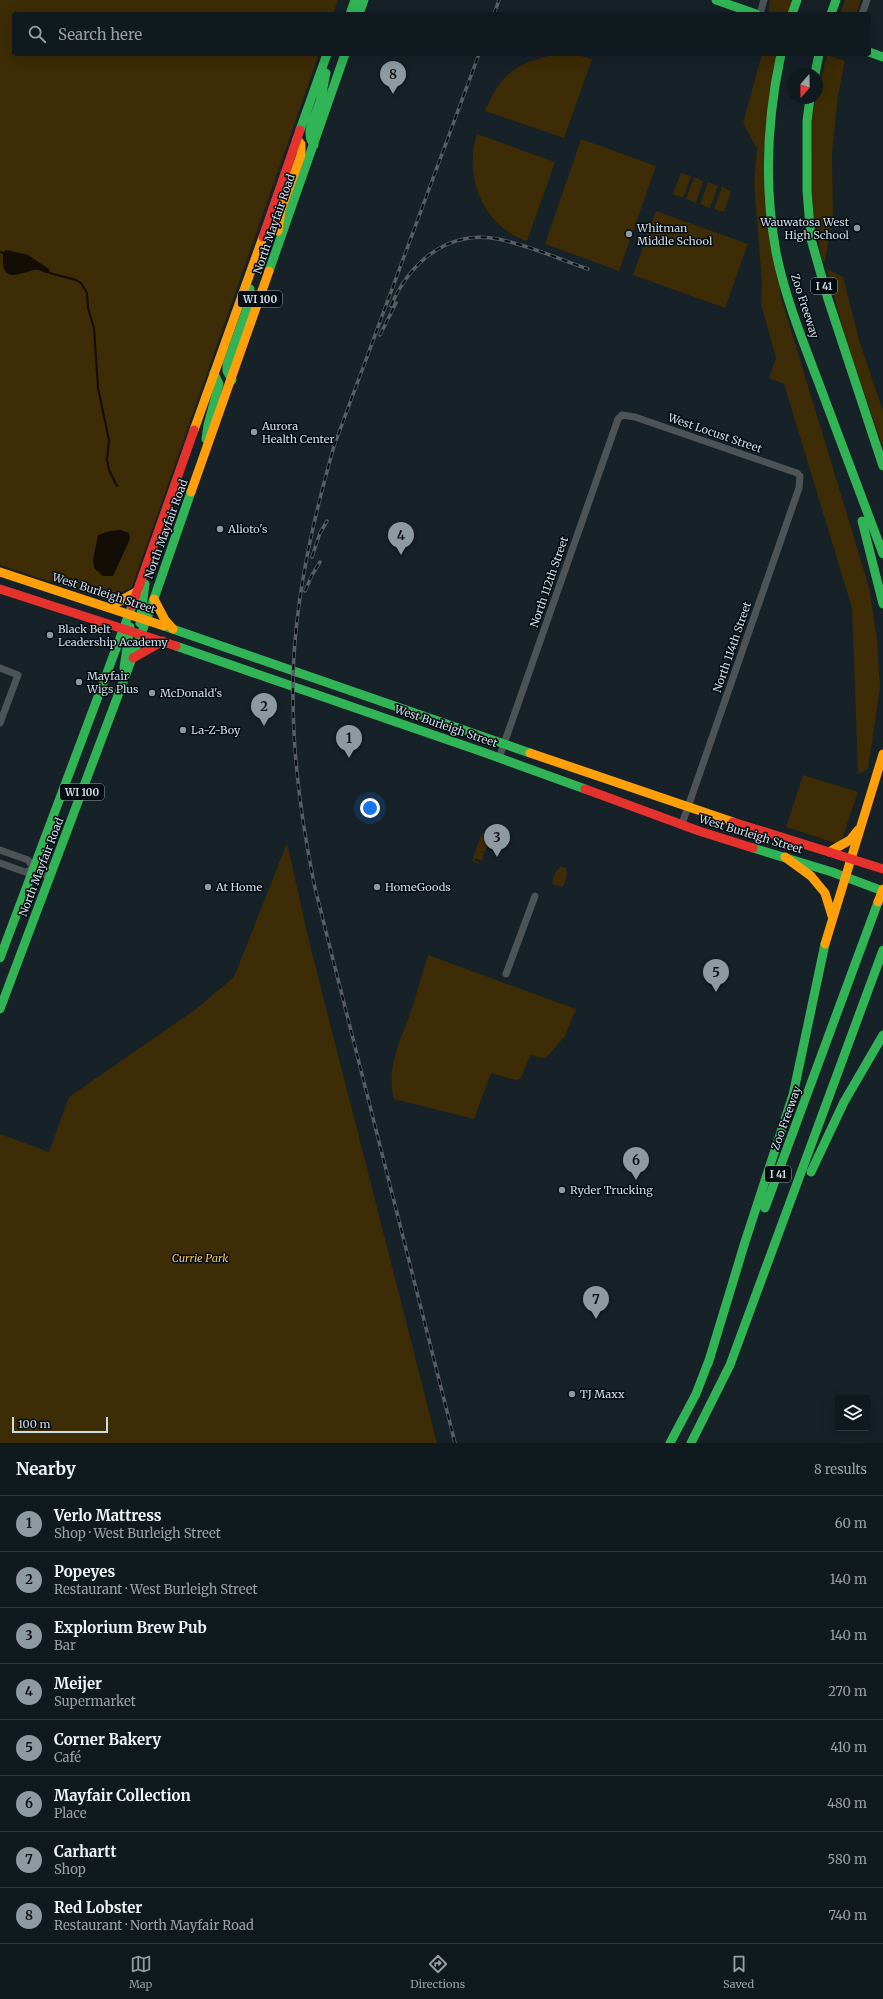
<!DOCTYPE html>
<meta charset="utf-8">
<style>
:root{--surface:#10191e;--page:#192227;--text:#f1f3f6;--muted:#9ca0a4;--line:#30383c;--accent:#8e9aa2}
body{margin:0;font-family:Merriweather,serif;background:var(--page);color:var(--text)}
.controls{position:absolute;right:12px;bottom:12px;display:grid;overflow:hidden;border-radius:4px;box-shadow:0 4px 16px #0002}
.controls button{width:36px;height:36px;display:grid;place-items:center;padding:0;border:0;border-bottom:1px solid var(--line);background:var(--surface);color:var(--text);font:20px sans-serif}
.compass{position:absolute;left:787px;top:68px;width:36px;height:36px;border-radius:50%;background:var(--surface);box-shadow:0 4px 16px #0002;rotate:200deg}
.scale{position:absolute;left:12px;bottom:10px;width:96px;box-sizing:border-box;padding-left:4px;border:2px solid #cfdbe3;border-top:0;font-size:11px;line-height:14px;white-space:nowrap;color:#cfdbe3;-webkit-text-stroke:3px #040b11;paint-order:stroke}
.you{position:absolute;left:370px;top:808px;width:14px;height:14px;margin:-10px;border:3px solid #fff;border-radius:50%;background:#1a73e8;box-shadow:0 0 0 6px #1a73e833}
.badge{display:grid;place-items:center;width:26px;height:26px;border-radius:50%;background:var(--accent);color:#111;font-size:13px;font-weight:700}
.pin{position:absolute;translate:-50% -33px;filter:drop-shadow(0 1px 2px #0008)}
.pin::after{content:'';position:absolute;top:21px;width:14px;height:12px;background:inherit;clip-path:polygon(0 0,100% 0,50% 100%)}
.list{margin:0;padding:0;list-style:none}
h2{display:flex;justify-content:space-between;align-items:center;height:52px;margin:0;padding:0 16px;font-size:17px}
h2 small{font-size:13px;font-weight:400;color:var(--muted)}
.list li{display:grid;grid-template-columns:26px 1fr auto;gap:12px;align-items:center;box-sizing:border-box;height:56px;padding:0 16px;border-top:1px solid var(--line)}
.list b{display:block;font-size:15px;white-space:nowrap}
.list p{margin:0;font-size:13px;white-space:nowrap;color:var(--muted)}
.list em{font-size:13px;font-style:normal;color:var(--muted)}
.icon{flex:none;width:22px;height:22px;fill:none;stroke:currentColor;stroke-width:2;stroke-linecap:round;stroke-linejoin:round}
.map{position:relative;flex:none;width:883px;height:1443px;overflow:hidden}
.search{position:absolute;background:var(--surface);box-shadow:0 4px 16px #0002;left:12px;right:12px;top:12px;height:44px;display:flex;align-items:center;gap:10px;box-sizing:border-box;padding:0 14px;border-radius:4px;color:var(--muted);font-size:15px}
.sheet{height:500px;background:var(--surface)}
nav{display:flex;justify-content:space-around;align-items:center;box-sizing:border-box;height:56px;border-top:1px solid var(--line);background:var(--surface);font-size:11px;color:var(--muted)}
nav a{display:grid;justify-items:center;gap:2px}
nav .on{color:var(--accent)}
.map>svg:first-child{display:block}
.green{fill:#3d2c05}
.water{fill:#120e06}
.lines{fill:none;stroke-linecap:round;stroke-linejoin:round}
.stream{stroke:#120e06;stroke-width:2}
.street{stroke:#4e5356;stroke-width:7}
.fast{stroke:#30b455;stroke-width:9}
.slow{stroke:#ff9f0a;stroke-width:9}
.jam{stroke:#e5322d;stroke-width:9}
.rail-casing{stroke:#585e63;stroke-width:3.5}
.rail{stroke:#040b11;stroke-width:2;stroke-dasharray:6;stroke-linecap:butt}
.slow-bridge{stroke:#ff9f0a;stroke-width:9}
.poi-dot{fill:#8e9aa2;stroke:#040b11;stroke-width:1.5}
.labels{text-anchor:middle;stroke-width:3;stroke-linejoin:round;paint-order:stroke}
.shield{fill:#040b11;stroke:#929da4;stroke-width:1}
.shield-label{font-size:10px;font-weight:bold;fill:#cfdbe3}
.poi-label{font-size:11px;fill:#cfdbe3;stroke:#040b11;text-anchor:start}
.street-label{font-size:11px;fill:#cfdbe3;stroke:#040b11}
.park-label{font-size:11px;font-style:italic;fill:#fec650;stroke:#040b11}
</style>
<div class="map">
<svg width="883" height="1443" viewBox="0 0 883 1443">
<rect width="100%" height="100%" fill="#162128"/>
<path class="green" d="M0,0H338L333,14H14V54H319L132,587L107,600L0,565Z
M770,0H794L790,14H768Z
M845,0H861L856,14H840Z
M556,54L578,55L592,59L564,138L485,111C502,71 516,64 556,54Z
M762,54H781L765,162L781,297L869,587L877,639L880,688L868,769L858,774L852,608L784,384L769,378L776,358L761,304L762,283L754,184L757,149L743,123Z
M827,55L845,61L838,95L832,153L833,214L825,261H822L810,195L812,115Z
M477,134L555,162L527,241C483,227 463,176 477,134Z
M581,139L656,166L619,271L545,244Z
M681,173L691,176L683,198L673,194Z
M694,177L703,181L696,203L686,199Z
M708,182L718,186L710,208L700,204Z
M722,187L731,191L724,212L714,209Z
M656,211L748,244L725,308L633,275Z
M827,269L843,277L860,343L883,411V448L847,344Z
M803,775L858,792L841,842L835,843L786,827Z
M482,833L485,834L484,837L489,838L491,836L485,852L478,851L484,853L482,861L475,858L474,860L481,864L472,861Z
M287,843L309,941L437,1443H0V1134L49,1152L69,1097L196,1009L234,977Z
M561,866L566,868C568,875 566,882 562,887L552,884L554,874Z
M428,955L576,1009L565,1036L546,1058H541L531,1055L520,1079L515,1080L491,1073L474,1119L394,1099C385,1066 403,1035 413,1005C418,988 423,971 428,955Z"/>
<path class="water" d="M6,250L28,255L49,269L50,273C44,274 40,269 35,270C24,271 3,285 3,261C3,256 2,253 6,250Z
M121,530L129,533L130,539L113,576H103L94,568L93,560L98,535L110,531Z"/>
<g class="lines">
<path class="stream" d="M0,252L3,253
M50,273L76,280L81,283L87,293L88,308L94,328L98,388L109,440L107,460L109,470L117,486"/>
<path class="street" d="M760,14L764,0
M862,14L867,0
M0,668L18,675L0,723
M499,758L618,419L622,415L635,417L797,473L800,476L799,488L682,824
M0,850L28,860L34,869L50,878
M0,863L25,872L34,869
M506,974L535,896"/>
<path class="fast" d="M716,0L756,14
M350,14L355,0
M359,14L364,0
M792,14L797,0
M831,14L836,0
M869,52L883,57
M781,54C767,119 764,187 776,252C785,297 802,339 818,381C840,439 861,497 883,554
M815,74L819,54
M810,98L807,121V191L811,239L828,299L883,466
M300,130L327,54
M314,145C303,131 318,113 321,98C323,90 324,81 326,73
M269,271L345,54
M232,380L227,371V364L247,309L250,289
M206,439L208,425L219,384L214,373
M862,521L883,604
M140,623L145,584
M164,626L530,753
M176,646L480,751L585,789
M124,668L130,627
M753,848L832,872L883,891
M0,958L132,606
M0,1009L149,613L191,492
M811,1172L844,1102L883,1035
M765,1208L878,902
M708,1364L745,1242L793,1095L825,944
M670,1443L696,1394L711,1355
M691,1443L730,1365L883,950"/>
<path class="slow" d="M278,231L281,210L301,155V144L297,139
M194,430L263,237
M191,492L269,271
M0,572L164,626
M154,599L165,620L173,629
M109,607L138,591
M530,753L733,822
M829,852L850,840L858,830
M785,857L811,876L825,893L832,916
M825,944L883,754"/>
<path class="jam" d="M263,237L300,130
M0,589L176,646
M132,606L194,430
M133,658L163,641
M585,789L699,831L753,848
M733,822L883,869"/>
<defs>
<path id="rail" d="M494,14L499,0
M391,306C409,263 448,229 498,239C528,245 559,259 588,269
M380,335L396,303
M312,557L320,533L327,521
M305,591L312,575L320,562
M455,1443L315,888C302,825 293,761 293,696C292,612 311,527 334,446L479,54"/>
</defs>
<use href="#rail" class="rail-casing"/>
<use href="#rail" class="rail"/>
<path class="slow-bridge" d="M878,902L883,889"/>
</g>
<g class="poi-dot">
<circle cx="857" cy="228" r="4"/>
<circle cx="629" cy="234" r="4"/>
<circle cx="254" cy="432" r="4"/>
<circle cx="220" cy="529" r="4"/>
<circle cx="50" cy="635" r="4"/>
<circle cx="79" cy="682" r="4"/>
<circle cx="152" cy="693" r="4"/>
<circle cx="183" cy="730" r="4"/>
<circle cx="208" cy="887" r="4"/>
<circle cx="377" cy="887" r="4"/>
<circle cx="562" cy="1190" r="4"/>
<circle cx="572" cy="1394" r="4"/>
</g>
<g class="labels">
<g class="shield">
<rect x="811" y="278" width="26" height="16" rx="3"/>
<rect x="238" y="291" width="44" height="16" rx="3"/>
<rect x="60" y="784" width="44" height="16" rx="3"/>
<rect x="765" y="1166" width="26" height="16" rx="3"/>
</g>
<g class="shield-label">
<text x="824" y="290">I 41</text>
<text x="260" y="303">WI 100</text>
<text x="82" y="796">WI 100</text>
<text x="778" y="1178">I 41</text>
</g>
<g class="poi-label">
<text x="849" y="226" text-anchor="end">Wauwatosa West<tspan x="849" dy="13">High School</tspan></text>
<text x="637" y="232">Whitman<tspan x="637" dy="13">Middle School</tspan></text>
<text x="262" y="430">Aurora<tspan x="262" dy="13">Health Center</tspan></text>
<text x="228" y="533">Alioto's</text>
<text x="58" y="633">Black Belt<tspan x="58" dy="13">Leadership Academy</tspan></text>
<text x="87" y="680">Mayfair<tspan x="87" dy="13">Wigs Plus</tspan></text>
<text x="160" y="697">McDonald's</text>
<text x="191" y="734">La-Z-Boy</text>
<text x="216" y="891">At Home</text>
<text x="385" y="891">HomeGoods</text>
<text x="570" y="1194">Ryder Trucking</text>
<text x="580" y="1398">TJ Maxx</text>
</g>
<g class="street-label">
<text transform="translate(274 224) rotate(-71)" y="4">North Mayfair Road</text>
<text transform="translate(805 306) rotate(72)" y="4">Zoo Freeway</text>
<text transform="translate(715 433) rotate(19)" y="4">West Locust Street</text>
<text transform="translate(166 529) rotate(-70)" y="4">North Mayfair Road</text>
<text transform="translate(549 582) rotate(-71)" y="4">North 112th Street</text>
<text transform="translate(104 593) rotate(18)" y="4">West Burleigh Street</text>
<text transform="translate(732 647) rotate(-71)" y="4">North 114th Street</text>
<text transform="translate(446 726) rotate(19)" y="4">West Burleigh Street</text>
<text transform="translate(751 834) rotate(17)" y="4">West Burleigh Street</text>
<text transform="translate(41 867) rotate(-69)" y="4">North Mayfair Road</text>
<text transform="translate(786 1118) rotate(-70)" y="4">Zoo Freeway</text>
</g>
<g class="park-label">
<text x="200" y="1262">Currie Park</text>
</g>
</g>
</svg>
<div class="controls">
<button><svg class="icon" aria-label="layers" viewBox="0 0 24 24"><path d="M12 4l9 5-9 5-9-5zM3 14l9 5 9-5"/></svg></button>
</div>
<svg class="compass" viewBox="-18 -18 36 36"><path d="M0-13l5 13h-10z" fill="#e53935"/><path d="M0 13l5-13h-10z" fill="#9ca0a4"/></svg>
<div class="scale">100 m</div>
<div class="you"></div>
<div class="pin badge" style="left:349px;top:758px">1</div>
<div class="pin badge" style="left:264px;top:726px">2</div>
<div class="pin badge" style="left:497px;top:857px">3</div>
<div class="pin badge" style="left:401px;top:555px">4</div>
<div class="pin badge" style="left:716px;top:992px">5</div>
<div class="pin badge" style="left:636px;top:1180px">6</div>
<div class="pin badge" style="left:596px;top:1319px">7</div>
<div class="pin badge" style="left:393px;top:94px">8</div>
<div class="search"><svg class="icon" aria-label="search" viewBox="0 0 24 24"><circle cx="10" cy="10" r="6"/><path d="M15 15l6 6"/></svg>Search here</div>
</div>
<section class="sheet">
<h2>Nearby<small>8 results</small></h2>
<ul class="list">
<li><span class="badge">1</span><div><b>Verlo Mattress</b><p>Shop · West Burleigh Street</p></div><em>60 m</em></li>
<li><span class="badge">2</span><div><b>Popeyes</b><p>Restaurant · West Burleigh Street</p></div><em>140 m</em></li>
<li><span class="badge">3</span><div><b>Explorium Brew Pub</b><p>Bar</p></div><em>140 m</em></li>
<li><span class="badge">4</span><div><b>Meijer</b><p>Supermarket</p></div><em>270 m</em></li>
<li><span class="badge">5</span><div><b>Corner Bakery</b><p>Café</p></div><em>410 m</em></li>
<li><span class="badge">6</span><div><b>Mayfair Collection</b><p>Place</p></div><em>480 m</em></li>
<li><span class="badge">7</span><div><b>Carhartt</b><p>Shop</p></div><em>580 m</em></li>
<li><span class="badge">8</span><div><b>Red Lobster</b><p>Restaurant · North Mayfair Road</p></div><em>740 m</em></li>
</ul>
</section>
<nav>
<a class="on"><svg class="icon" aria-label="map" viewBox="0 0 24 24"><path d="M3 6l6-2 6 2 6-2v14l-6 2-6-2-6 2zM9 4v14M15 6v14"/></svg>Map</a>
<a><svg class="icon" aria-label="directions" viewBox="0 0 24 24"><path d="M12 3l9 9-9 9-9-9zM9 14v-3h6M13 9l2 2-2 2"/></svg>Directions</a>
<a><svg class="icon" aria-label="saved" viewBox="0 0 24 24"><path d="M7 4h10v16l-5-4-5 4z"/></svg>Saved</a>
</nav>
